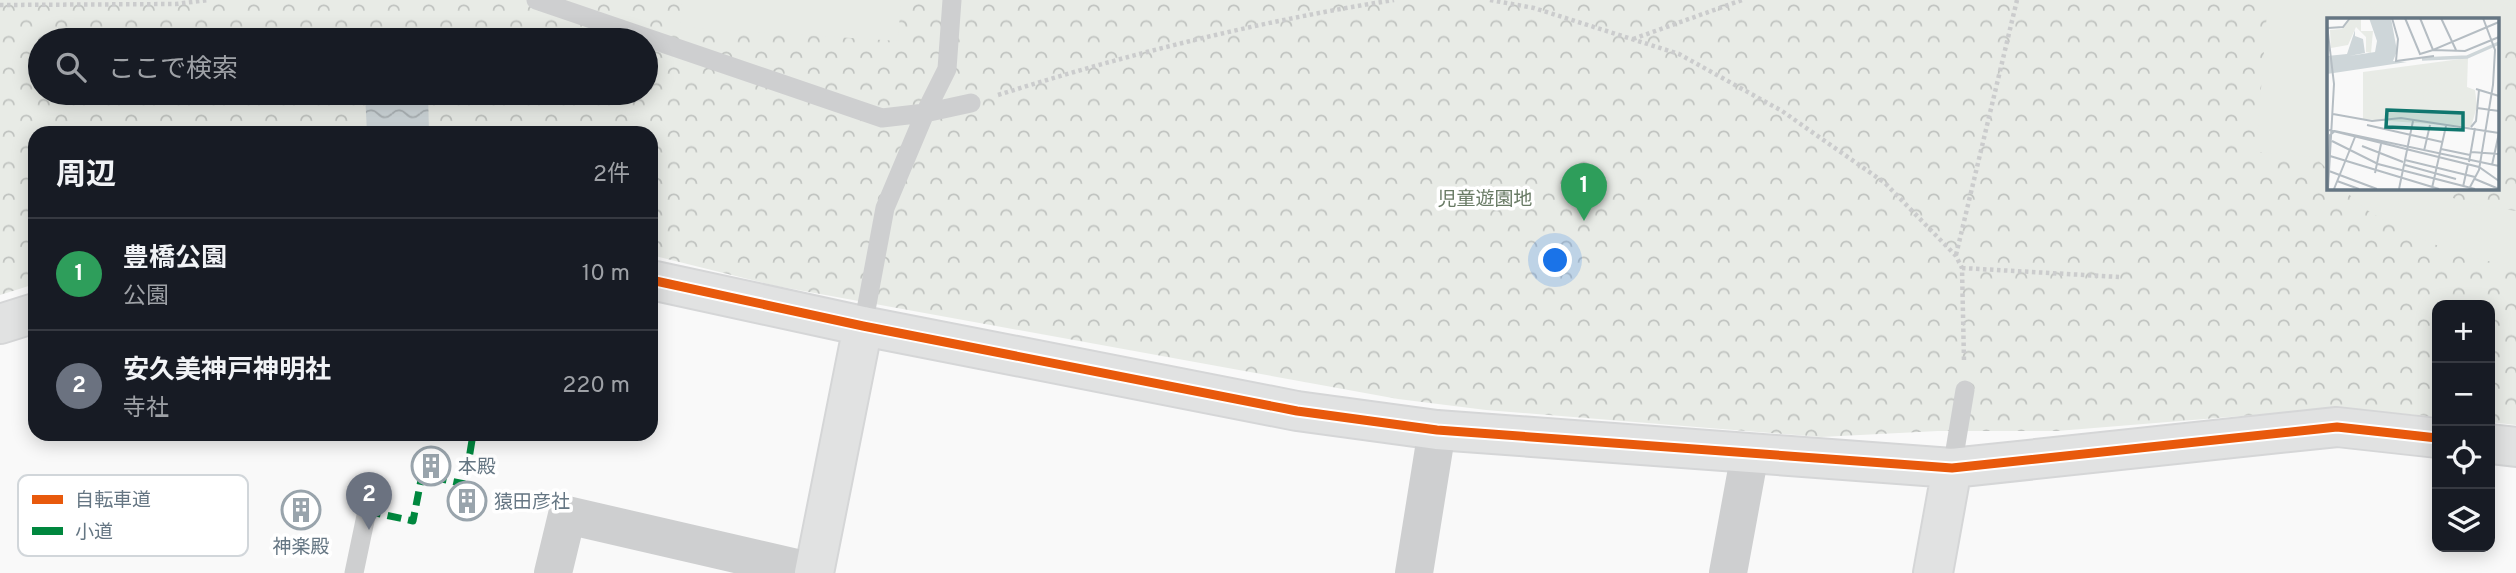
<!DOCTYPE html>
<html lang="ja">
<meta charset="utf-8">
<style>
:root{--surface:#171b24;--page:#20242c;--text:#f1f3f6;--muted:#9ea1a6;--line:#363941;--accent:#99a4ac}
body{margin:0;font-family:Overpass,"Noto Sans JP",sans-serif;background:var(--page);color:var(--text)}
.controls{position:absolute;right:21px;bottom:21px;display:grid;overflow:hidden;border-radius:14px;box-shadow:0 4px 18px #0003}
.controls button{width:63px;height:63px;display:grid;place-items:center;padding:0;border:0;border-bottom:2px solid var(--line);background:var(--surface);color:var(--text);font:35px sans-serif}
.you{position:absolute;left:1556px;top:261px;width:24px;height:24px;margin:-18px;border:5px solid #fff;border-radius:50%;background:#1a73e8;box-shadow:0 0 0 10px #1a73e833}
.badge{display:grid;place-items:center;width:46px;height:46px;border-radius:50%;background:var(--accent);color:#fff;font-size:23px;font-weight:700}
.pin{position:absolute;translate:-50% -58px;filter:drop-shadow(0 2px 4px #0008)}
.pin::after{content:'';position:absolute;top:37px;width:24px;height:21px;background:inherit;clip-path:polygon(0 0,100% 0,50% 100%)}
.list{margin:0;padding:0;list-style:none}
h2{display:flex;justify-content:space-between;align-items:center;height:91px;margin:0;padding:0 28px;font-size:30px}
h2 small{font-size:23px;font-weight:400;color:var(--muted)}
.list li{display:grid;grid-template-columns:46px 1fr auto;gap:21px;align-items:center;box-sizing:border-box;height:112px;padding:0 28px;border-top:2px solid var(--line)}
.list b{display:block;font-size:26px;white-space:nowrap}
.list p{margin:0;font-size:23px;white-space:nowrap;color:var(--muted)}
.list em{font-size:23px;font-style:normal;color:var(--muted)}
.icon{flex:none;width:38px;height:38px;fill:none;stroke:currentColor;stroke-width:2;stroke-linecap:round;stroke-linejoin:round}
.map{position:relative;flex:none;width:2516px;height:573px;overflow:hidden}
.search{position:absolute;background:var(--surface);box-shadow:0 4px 18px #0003;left:28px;top:28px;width:630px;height:77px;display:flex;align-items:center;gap:18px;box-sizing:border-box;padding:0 24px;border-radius:38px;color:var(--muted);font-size:26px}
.panel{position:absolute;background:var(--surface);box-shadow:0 4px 18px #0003;left:28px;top:126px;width:630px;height:315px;border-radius:21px}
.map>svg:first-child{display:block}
.park{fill:url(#park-crowns);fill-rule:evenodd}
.garden{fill:#e8ebe6}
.water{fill:url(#water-waves)}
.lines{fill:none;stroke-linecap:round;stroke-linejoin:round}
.secondary-casing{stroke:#d5d6d7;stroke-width:42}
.path{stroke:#cbcccd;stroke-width:4.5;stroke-dasharray:3.5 3.5;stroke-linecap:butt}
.lane{stroke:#cecfd0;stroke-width:19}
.street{stroke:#cecfd0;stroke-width:38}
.secondary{stroke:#e1e2e2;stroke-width:38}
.quiet{stroke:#00873e;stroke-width:7;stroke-dasharray:14 7;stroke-linecap:butt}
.cycleway-casing{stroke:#fff;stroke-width:13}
.cycleway{stroke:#e8590c;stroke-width:9}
.labels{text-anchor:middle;stroke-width:7;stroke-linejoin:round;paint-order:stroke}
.park-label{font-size:19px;fill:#687a64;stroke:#fff}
.poi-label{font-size:19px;fill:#657683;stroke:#fff;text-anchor:start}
.inset-river{fill:none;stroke:#ced6d9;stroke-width:3.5}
.inset-road{fill:none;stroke:#b5bdc3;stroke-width:2}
.view{fill:#0f766e;fill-opacity:0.15;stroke:#0f766e;stroke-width:3.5}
.inset-edge{fill:none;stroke:#657683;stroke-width:3.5}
.key{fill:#fff;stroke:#d1d6da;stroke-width:2}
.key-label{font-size:19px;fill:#657683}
</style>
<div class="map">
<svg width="2516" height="573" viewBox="0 0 2516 573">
<defs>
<pattern id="park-crowns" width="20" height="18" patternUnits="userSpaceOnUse" patternTransform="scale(1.75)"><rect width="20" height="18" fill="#e8ebe6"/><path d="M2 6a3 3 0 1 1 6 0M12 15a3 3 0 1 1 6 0" fill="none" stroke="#c0c3c0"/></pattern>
<pattern id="water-waves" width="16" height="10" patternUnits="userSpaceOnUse" patternTransform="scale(1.75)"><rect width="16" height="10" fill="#ced6d9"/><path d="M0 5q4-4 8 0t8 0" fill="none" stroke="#abb2b5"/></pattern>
</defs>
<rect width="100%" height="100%" fill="#f9f9f9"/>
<path class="park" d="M0,0H2516V425L2490,422V305H2437V417L2342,408L2057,431H1938L1821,437L1486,410L1398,399L776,286L651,255V133H35V284L0,295ZM2329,19H2497V187H2329ZM40,40H646V93H40Z"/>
<path class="garden" d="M682,0H901L898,41L680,27Z
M2268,0H2327L2329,171L2315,157L2256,152Z
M2344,0H2516V30L2497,29V19L2343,18Z
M2343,187H2429L2462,202L2516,211V265C2471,263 2399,233 2363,207C2355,202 2349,194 2343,187Z"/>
<path class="water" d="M365,93H428L429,133H367Z"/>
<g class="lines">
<defs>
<path id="secondary" d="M651,280L863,326L1297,411L1437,430L1952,468L2337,427L2437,438
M0,324L35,313
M2490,444L2516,447
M814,573L863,326
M1933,573L1952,468"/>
</defs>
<use href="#secondary" class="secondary-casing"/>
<path class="path" d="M1490,0L1534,8L1679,54L1782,111L1885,183L1956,256L1962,268L1964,361
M0,5L176,4L208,0
M1633,39L1742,0
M998,95C1128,54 1260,21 1394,0
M1956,255L2017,0
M1962,268L2119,277"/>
<path class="lane" d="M536,0L882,118L925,113L971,103
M863,326L885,208L925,113L947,69L952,0
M1952,468L1965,390
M354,573L367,511"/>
<path class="street" d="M553,573L567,515L814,572
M1414,573L1437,430
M1728,573L1750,453"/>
<use href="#secondary" class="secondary"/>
<path class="quiet" d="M367,511L413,521L422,475L465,484L473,434"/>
<defs>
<path id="cycleway" d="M651,280L863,326L1297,411L1437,430L1952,468L2337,427L2437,438"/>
</defs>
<use href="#cycleway" class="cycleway-casing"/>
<use href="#cycleway" class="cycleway"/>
</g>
<defs>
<symbol id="building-ring" viewBox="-11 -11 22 22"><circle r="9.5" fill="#fff" stroke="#99a4ac" stroke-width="1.5"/><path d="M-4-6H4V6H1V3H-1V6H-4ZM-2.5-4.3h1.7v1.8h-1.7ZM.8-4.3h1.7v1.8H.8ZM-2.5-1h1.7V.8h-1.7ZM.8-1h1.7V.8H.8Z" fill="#99a4ac"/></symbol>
</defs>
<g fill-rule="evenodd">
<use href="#building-ring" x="409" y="444" width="44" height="44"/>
<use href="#building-ring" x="445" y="479" width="44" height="44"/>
<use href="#building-ring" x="279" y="488" width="44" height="44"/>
</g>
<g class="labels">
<g class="park-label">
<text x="1485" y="205">児童遊園地</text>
</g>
<g class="poi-label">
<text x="458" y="473">本殿</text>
<text x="494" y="508">猿田彦社</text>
<text x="301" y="553" text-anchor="middle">神楽殿</text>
</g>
</g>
<g transform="translate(2327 18)">
<rect width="172" height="172" fill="#f9f9f9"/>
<path d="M23,0H34V13H46L44,35L39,34V19L29,9L21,27L4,30L3,12L15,11ZM141,40L140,69L148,72L150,88L144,109L36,101V54Z" fill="#e8ebe6"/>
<path d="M96 77a12 12 0 1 1 24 0a12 12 0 1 1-24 0ZM142,73L145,96L136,103L128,99L131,74Z" fill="#e8ebe6"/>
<path d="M42,0H64L70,33L66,43L80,44L0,56V38L20,36L28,12V18L36,21L38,35L22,38L48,34L50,23Z" fill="#ced6d9"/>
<path class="inset-river" d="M95,41L140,39L172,25"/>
<path class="inset-road" d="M65,0L71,21L69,43L107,38M78,0L93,36L106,32L138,33L172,19M93,0L106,32L172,4M114,0L129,32M0,7L7,66L1,171M1,10L16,9L23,0M149,71L172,78M150,90L172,93M6,96L45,103L74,100L172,115M40,107L115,124M144,109L149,103L152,72M2,112L152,149L172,163M5,123L51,146L148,171M35,128L76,144M114,131L143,137M97,133L103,107M144,134L172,136M3,138L112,171M78,142L148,159M142,144L148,110M78,147L129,161M165,147L172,115M2,153L50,171M48,155L54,126M148,161L172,171M10,163L32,171M136,169L141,146M105,170L119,108M0,171L3,117L8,113L172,148M7,171L28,119M72,171L86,103M142,171L152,152L166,67L168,32L156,0"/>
<path class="view" d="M60,92L136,95V112L59,109Z"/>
<rect width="172" height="172" class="inset-edge"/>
</g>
<rect x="18" y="475" width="230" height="81" rx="10" class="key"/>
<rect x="32" y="495" width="31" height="9" fill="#e8590c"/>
<rect x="32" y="527" width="31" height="8" fill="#00873e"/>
<g class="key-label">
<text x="75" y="506">自転車道</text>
<text x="75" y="538">小道</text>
</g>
</svg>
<div class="controls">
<button>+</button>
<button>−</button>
<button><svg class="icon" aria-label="locate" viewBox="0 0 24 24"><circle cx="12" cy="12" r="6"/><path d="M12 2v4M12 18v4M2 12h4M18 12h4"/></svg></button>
<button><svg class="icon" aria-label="layers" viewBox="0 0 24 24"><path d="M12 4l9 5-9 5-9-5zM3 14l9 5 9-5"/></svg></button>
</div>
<div class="you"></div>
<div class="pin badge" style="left:1584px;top:221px;background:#2e9e5b">1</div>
<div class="pin badge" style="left:369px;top:530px;background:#6b7280">2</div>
<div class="search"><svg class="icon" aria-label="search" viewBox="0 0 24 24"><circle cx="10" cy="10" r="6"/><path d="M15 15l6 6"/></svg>ここで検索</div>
<section class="panel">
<h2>周辺<small>2件</small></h2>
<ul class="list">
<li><span class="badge" style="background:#2e9e5b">1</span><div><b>豊橋公園</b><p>公園</p></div><em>10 m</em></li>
<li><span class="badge" style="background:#6b7280">2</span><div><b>安久美神戸神明社</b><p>寺社</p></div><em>220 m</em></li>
</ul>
</section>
</div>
